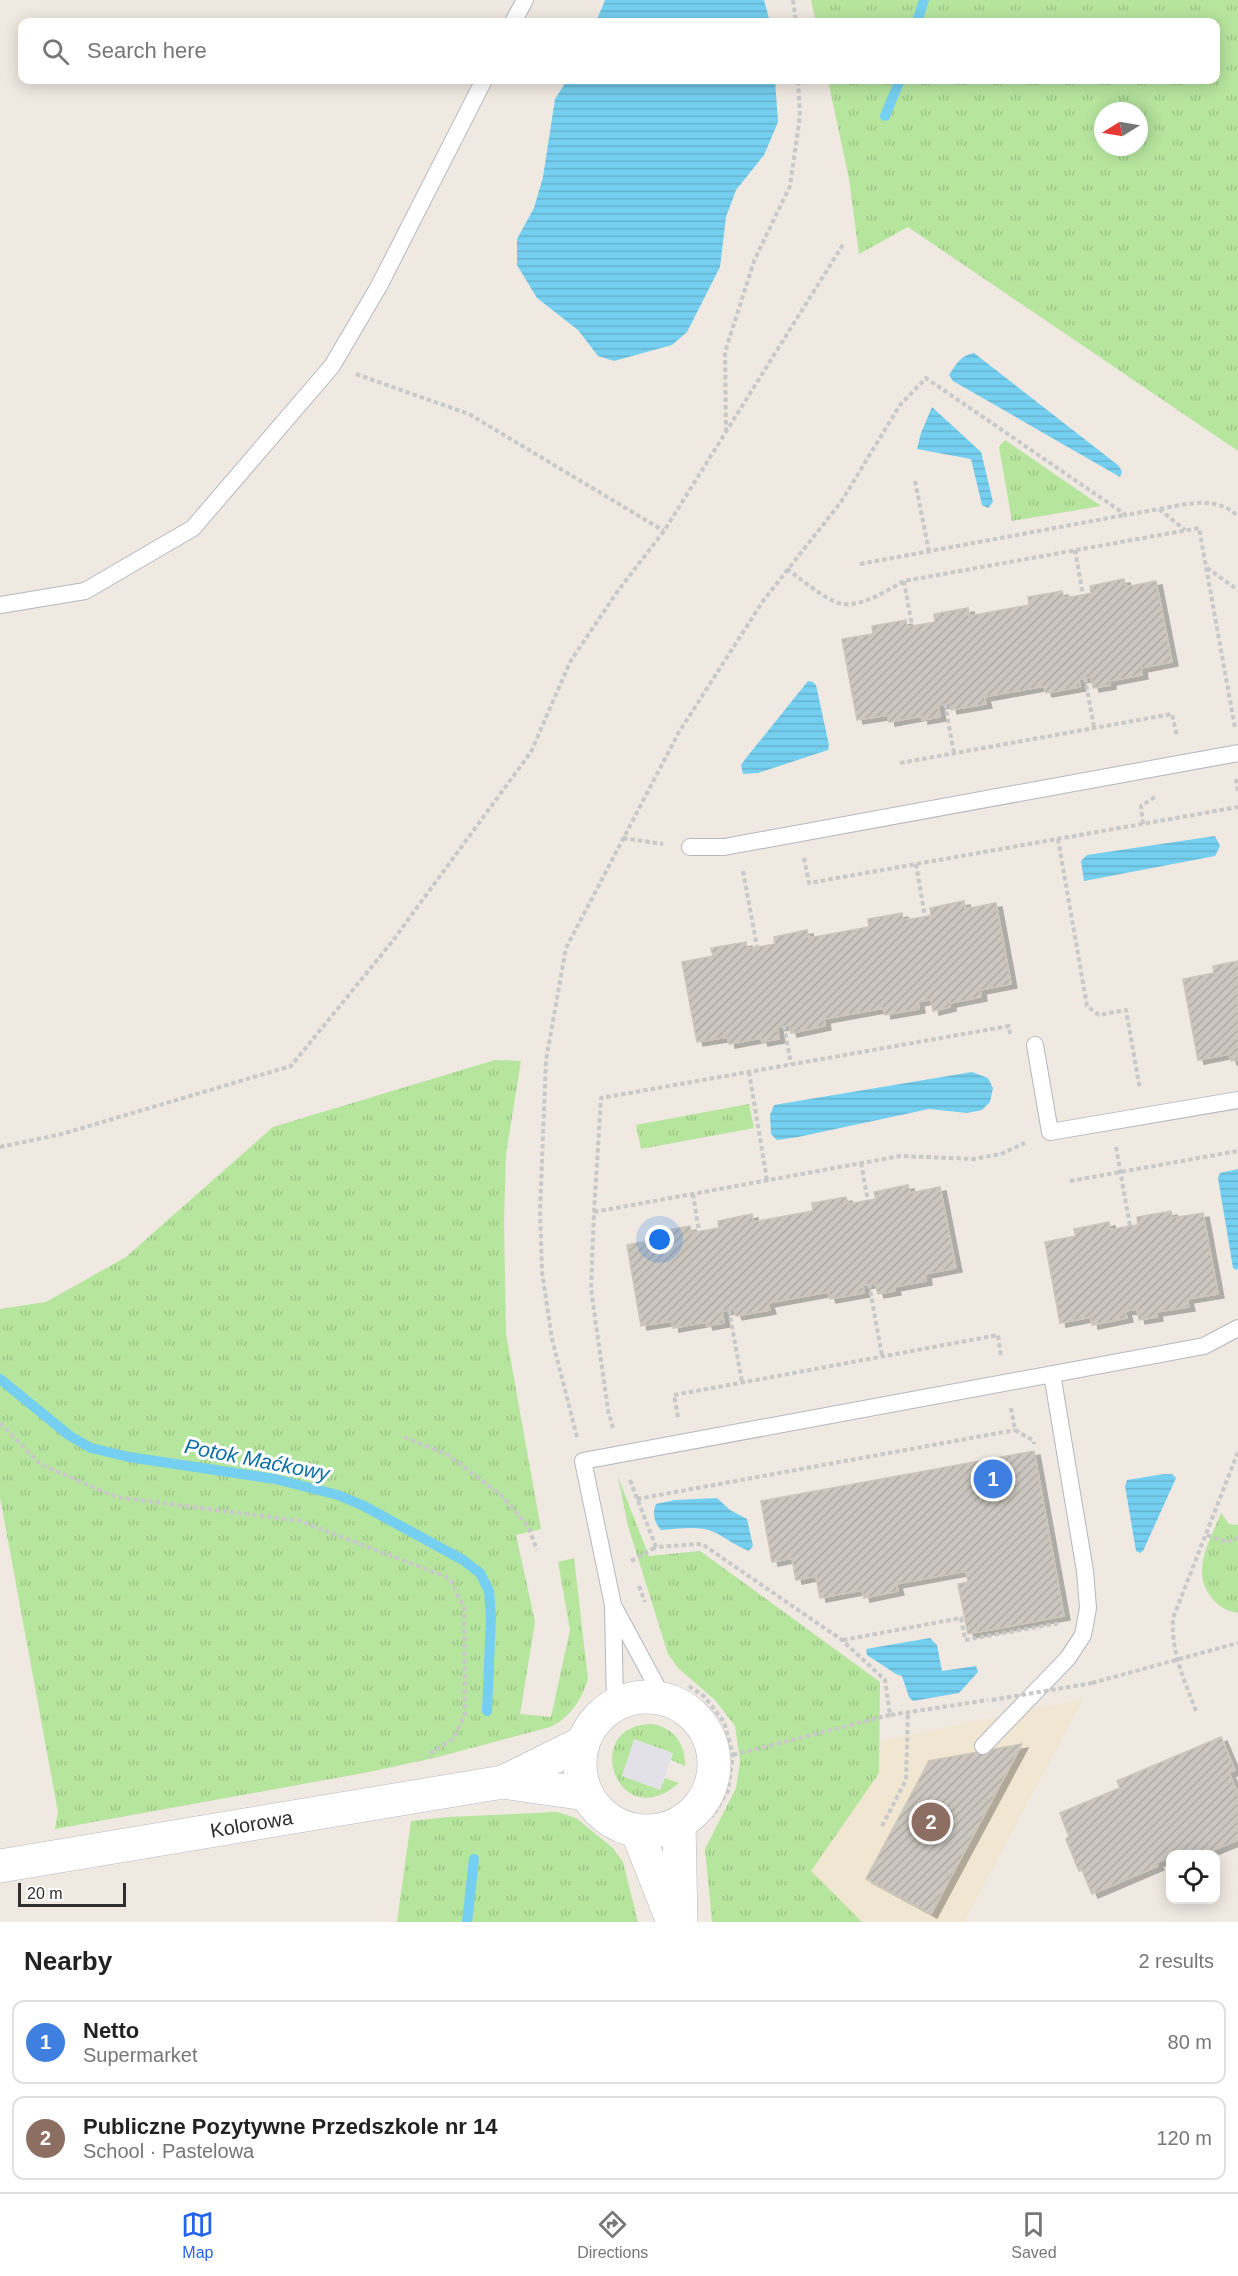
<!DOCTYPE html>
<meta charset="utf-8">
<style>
:root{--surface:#fff;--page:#f2f2f2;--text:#222;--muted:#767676;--line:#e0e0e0;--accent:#2563eb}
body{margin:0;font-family:Arial,sans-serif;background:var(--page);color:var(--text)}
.controls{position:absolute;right:18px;bottom:18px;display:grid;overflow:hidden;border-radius:12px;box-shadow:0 3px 15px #0003}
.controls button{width:54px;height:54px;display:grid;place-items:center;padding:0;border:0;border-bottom:2px solid var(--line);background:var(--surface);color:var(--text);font:30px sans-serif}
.compass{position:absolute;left:1094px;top:102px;width:54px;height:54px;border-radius:50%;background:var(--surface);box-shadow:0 3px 15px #0003;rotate:259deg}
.scale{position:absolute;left:18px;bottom:15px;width:108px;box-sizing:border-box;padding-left:6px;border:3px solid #2e2e2e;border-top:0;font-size:16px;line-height:21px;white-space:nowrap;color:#2e2e2e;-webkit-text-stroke:4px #fff;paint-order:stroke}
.you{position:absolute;left:660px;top:1240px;width:21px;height:21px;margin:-15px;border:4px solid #fff;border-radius:50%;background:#1a73e8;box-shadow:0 0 0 9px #1a73e833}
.badge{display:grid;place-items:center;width:39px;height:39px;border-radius:50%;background:var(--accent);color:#fff;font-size:20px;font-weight:700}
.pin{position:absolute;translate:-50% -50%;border:3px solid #fff;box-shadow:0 2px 6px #0006}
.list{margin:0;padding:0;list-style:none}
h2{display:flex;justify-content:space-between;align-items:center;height:78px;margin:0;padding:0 24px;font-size:26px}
h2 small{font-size:20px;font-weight:400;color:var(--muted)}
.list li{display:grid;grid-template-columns:39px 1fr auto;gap:18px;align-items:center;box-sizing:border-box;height:84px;margin:0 12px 12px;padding:0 12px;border:2px solid var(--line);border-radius:12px}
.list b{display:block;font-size:22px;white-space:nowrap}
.list p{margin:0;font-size:20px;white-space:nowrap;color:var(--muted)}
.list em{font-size:20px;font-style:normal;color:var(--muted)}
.icon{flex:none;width:33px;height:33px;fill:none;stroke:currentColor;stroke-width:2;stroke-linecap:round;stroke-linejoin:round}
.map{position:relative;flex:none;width:1238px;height:1922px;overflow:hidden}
.search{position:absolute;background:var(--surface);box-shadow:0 3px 15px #0003;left:18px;right:18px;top:18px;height:66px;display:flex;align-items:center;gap:15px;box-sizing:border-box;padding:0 21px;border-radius:12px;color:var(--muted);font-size:22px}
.sheet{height:270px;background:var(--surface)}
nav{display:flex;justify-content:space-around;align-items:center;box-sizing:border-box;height:84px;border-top:2px solid var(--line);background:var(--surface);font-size:16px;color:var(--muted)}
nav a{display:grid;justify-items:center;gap:3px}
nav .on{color:var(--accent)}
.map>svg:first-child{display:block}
.industrial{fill:#e3e1e8}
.education{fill:#f0e6d1}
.grass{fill:url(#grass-tufts);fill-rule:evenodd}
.water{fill:url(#water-rules)}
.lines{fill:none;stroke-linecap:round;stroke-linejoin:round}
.stream{stroke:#75cff0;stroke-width:10}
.building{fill:url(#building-hatch);stroke:#cbc5ba;stroke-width:1.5;filter:url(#shadow)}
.lane-casing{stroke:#b4b7c1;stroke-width:18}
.secondary-casing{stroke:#b4b7c1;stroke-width:34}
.path{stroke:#c9c9c9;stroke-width:4;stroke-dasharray:4.5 3;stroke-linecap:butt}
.lane{stroke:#fff;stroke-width:16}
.secondary{stroke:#fff;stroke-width:33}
.path-bridge{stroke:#c9c9c9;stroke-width:4;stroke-dasharray:4.5 3;stroke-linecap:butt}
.labels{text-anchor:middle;stroke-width:6;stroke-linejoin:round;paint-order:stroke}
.street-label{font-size:20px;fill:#2e2e2e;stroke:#fff}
.water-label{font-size:21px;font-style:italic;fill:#0d6fa3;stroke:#fff}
</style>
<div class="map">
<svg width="1238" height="1922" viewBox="0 0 1238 1922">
<defs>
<pattern id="grass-tufts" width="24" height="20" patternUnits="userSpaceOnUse" patternTransform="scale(1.5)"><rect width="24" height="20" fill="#b6e59e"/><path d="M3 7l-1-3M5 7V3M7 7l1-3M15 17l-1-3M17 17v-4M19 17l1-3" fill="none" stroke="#9dc588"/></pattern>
<pattern id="water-rules" width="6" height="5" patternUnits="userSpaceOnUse" patternTransform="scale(1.5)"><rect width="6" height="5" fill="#75cff0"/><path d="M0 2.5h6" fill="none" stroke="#66b2ce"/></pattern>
<pattern id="building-hatch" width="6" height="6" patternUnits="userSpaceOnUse" patternTransform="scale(1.5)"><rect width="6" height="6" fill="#cbc7bf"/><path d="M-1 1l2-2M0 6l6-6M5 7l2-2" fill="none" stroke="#afaba4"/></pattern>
<filter id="shadow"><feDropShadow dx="6" dy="4" stdDeviation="0" flood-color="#0004"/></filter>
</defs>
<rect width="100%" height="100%" fill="#efe9e1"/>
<path class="industrial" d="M634,1739L673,1753L660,1790L621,1776Z"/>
<path class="education" d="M1083,1699L964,1922H862L810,1871L879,1773L881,1741Z"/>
<path class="grass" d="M811,0H1238V451L908,227L859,254L849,179L828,80H1216V22H816ZM1103,111H1139V147H1103Z
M1005,440L1101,506L1012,521L999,447Z
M495,1060L521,1061L506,1154L504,1222L506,1334L541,1529L516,1535L535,1622L520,1714L551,1717L570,1630L558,1562L574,1558L588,1679C582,1699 570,1718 550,1727L434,1758L369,1772L55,1829L58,1812L0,1497V1309L46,1302L126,1257L273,1127Z
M749,1104L754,1128L641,1149L636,1125Z
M618,1477L649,1556L700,1551L880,1682L879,1773L811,1871L862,1922H712L705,1849L736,1788L740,1761L735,1726L715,1700L678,1668L668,1654L628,1526Z
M1221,1513L1229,1524L1238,1525V1613C1226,1611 1218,1606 1211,1597C1190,1570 1211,1540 1221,1513Z
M652,1724C674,1728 686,1744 685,1766L671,1760L673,1753L634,1739L622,1776L660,1790L665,1778L679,1783C617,1837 579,1725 652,1724Z
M557,1812L576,1818L613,1848L623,1862L638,1922H397L411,1821L448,1817Z"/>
<path class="water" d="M605,0H764L770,22H596Z
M567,80H775L778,122L764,155L736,190L726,217L720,267L687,332L672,345L614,361L598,356L578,330L537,298L517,265V239L534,208L543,177L555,99Z
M974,353L1119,466L1122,472L1120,477L953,381L949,375C957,363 960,356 974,353Z
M932,407L981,452L993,502L988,508L982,505L971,459L917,449L921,433Z
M808,681L813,682L816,685L829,745L828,750L758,773L743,774L741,765L746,758Z
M1215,836L1220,846L1215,856L1084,881L1081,861L1087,855Z
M972,1072L988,1078L993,1088L990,1102L982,1110L967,1113L929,1109L798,1137L777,1140L771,1134L770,1115L774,1105Z
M1238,1169V1268L1236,1270L1233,1268L1218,1178L1220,1173Z
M1164,1474H1172L1176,1478L1143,1551L1140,1553L1136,1551L1125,1486L1127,1480Z
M717,1498L730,1510L747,1519L753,1546L749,1551C736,1546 726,1538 714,1532C698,1525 678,1529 661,1530C654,1522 652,1513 656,1504L675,1500Z
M930,1638L937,1645L942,1671L976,1666L978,1672L959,1693L913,1701L909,1697L902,1676L896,1674L867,1655L866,1649Z"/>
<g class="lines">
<path class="stream" d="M917,22L924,0
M885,116L900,80
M0,1379L70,1436L91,1448L129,1457L275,1479L338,1495L364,1506L463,1560L480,1573L489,1591L491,1617L487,1711
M467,1922L474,1859"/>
</g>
<path class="building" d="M1124,579L1126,587L1156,581L1172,662L1141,668L1142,675L1110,681V685L1093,688L1091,677L1079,679L1080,687L1046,693L1044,686L984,697L986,704L951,710L950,703L938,705L940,717L922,720V716L889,722L888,715L857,720L842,639L873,634L872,626L906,620L907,627L935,622L934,614L968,608L969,616L1029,605L1028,597L1062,591L1064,598L1083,595L1091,593L1090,586Z
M964,901L965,909L996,903L1011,984L980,990L981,997L950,1003V1007L933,1011L931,999L918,1002L919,1009L885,1015L884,1008L824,1019L825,1026L791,1033L789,1025L777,1027L779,1039L762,1042L761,1038L729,1044L728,1037L697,1042L682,962L713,956L711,948L746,942L747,949L775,944L774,937L807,930L809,938L869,927L868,919L902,913L903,920L925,917L931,915L930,908Z
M1238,961V1060L1231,1061L1229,1054L1198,1060L1183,979L1214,973L1213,966Z
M908,1185L910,1193L940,1187L956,1268L925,1274L926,1281L894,1287L895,1291L878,1294L875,1283L863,1285L864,1293L830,1299L828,1292L768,1303L770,1310L736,1316L734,1309L722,1311L724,1323L707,1326L706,1322L673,1328L672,1321L641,1326L627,1245L657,1239L656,1232L690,1226L691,1233L719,1228L718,1221L752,1214L753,1222L813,1211L812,1203L846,1197L848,1204L876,1199L874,1192Z
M1171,1211L1172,1218L1203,1213L1218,1294L1187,1299L1189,1307L1156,1312L1157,1317L1139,1320L1137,1309L1125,1311L1127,1318L1092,1325L1091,1317L1060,1323L1045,1242L1076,1236L1074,1229L1109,1222L1110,1230L1130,1226L1138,1225L1137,1217Z
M1034,1451L1064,1616L968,1634L958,1584L968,1582L966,1571L896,1584L898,1591L864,1598L862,1590L820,1598L816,1576L796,1580L792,1558L772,1562L761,1501Z
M1221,1737L1235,1770L1229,1773L1238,1794V1840L1204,1854H1170V1860L1169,1857L1156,1863L1158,1866L1092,1894L1082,1870L1079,1871L1066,1839L1069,1837L1060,1813L1120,1788L1117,1781Z
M1022,1744L931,1914L866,1879L929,1761Z"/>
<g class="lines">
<defs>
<path id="lane" d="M513,22L525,0
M0,605L85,591L193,528L332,366L379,286L484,80
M690,847H724L1238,753
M1035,1045L1050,1132L1238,1100
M615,1609L663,1698
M615,1704L613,1605L583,1461L1204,1346L1238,1328
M983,1746L1068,1658L1083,1635L1088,1608L1085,1571L1052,1374"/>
<g id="secondary">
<circle cx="647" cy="1764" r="67"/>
<path d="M503,1782L582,1743"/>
<path d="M679,1824L681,1922"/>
<path d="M637,1831L673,1922"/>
<path id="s1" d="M0,1866L503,1782L586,1794"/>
</g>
</defs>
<use href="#lane" class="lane-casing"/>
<use href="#secondary" class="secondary-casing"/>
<path class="path" d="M793,0L796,22
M356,374L469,414L664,531
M726,432L725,352L754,261L790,186L800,116L798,80
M915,481L929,552
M1160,509C1184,504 1220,495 1238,517
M1075,550L1083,595
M860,564L1125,515
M1207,568L1238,590
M787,569C800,578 827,602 843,604C864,606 886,591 904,581L1199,528L1235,728
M904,581L912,626
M1085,678L1094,727
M945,704L954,753
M900,763L1172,714L1177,736
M1236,779L1238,791
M1143,824L1141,806L1155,797
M623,838L663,844
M1058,839L1087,1006L1099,1015L1126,1010L1140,1089
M804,858L809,883L1238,807
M916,864L925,917
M743,871L757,947
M784,1026L791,1064
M749,1072L767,1180
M0,1147L62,1134L291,1066L391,943L531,752L570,662L617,592L664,531L844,243
M1116,1147L1130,1226
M861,1163L868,1201
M1070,1181L1238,1151
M693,1194L699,1232
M594,1212L900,1156L973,1159L1001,1154L1025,1143
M869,1284L882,1356
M729,1310L742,1382
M1011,1408L1015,1430L1034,1441V1444
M678,1417L674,1395L718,1387L998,1335L1001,1357
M0,1423L40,1464L116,1497L300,1521L449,1578L464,1607L465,1714L454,1738L431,1753L430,1758
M613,1428L608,1410L591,1289L594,1212L601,1098L1009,1026L1010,1034
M404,1437L448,1455L501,1495L528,1526L537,1550
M577,1437L552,1339L542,1272L540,1211L546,1060L566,948L679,732L763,601L841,502L900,405L926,378L1126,515L1159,509L1185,530
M630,1480L656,1547L702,1544L842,1640L885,1680L890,1715L988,1700
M637,1499L1015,1430
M1207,1535L1226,1542L1238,1538
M631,1561L656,1547
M639,1586L645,1602
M843,1640L961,1618L965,1640L1059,1623
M1092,1683L1238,1643
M689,1686L705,1697L724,1722L733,1755L728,1791L712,1817
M1196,1711C1184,1679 1171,1653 1173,1618L1238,1452
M733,1755L890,1715
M882,1826L906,1780L908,1713"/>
<use href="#lane" class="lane"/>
<use href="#secondary" class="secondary"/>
<path class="path-bridge" d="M992,1700L1092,1683"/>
</g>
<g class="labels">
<g class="street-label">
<text dy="7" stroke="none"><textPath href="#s1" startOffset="255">Kolorowa</textPath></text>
</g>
<g class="water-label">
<text transform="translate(257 1460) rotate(11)" y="7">Potok Maćkowy</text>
</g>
</g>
</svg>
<div class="controls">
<button><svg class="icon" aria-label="locate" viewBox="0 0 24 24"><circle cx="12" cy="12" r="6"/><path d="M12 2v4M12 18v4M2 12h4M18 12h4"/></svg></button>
</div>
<svg class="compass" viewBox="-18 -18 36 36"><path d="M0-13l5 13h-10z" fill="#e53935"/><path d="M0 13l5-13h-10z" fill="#767676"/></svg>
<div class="scale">20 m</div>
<div class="you"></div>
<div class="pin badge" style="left:993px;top:1479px;background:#3f7fe0">1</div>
<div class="pin badge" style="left:931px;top:1822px;background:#8d6e63">2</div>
<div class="search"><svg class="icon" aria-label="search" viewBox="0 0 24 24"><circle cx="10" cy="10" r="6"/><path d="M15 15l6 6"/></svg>Search here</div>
</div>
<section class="sheet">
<h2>Nearby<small>2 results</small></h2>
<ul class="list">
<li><span class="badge" style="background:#3f7fe0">1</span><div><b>Netto</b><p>Supermarket</p></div><em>80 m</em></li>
<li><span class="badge" style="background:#8d6e63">2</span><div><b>Publiczne Pozytywne Przedszkole nr 14</b><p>School · Pastelowa</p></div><em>120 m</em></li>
</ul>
</section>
<nav>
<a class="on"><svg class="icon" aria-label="map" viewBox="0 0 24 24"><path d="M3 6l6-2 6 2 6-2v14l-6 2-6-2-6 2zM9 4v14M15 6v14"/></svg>Map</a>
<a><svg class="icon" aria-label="directions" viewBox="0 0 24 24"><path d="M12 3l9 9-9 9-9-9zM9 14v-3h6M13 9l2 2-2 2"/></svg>Directions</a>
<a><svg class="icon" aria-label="saved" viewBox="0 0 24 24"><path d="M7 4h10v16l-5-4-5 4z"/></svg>Saved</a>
</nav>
